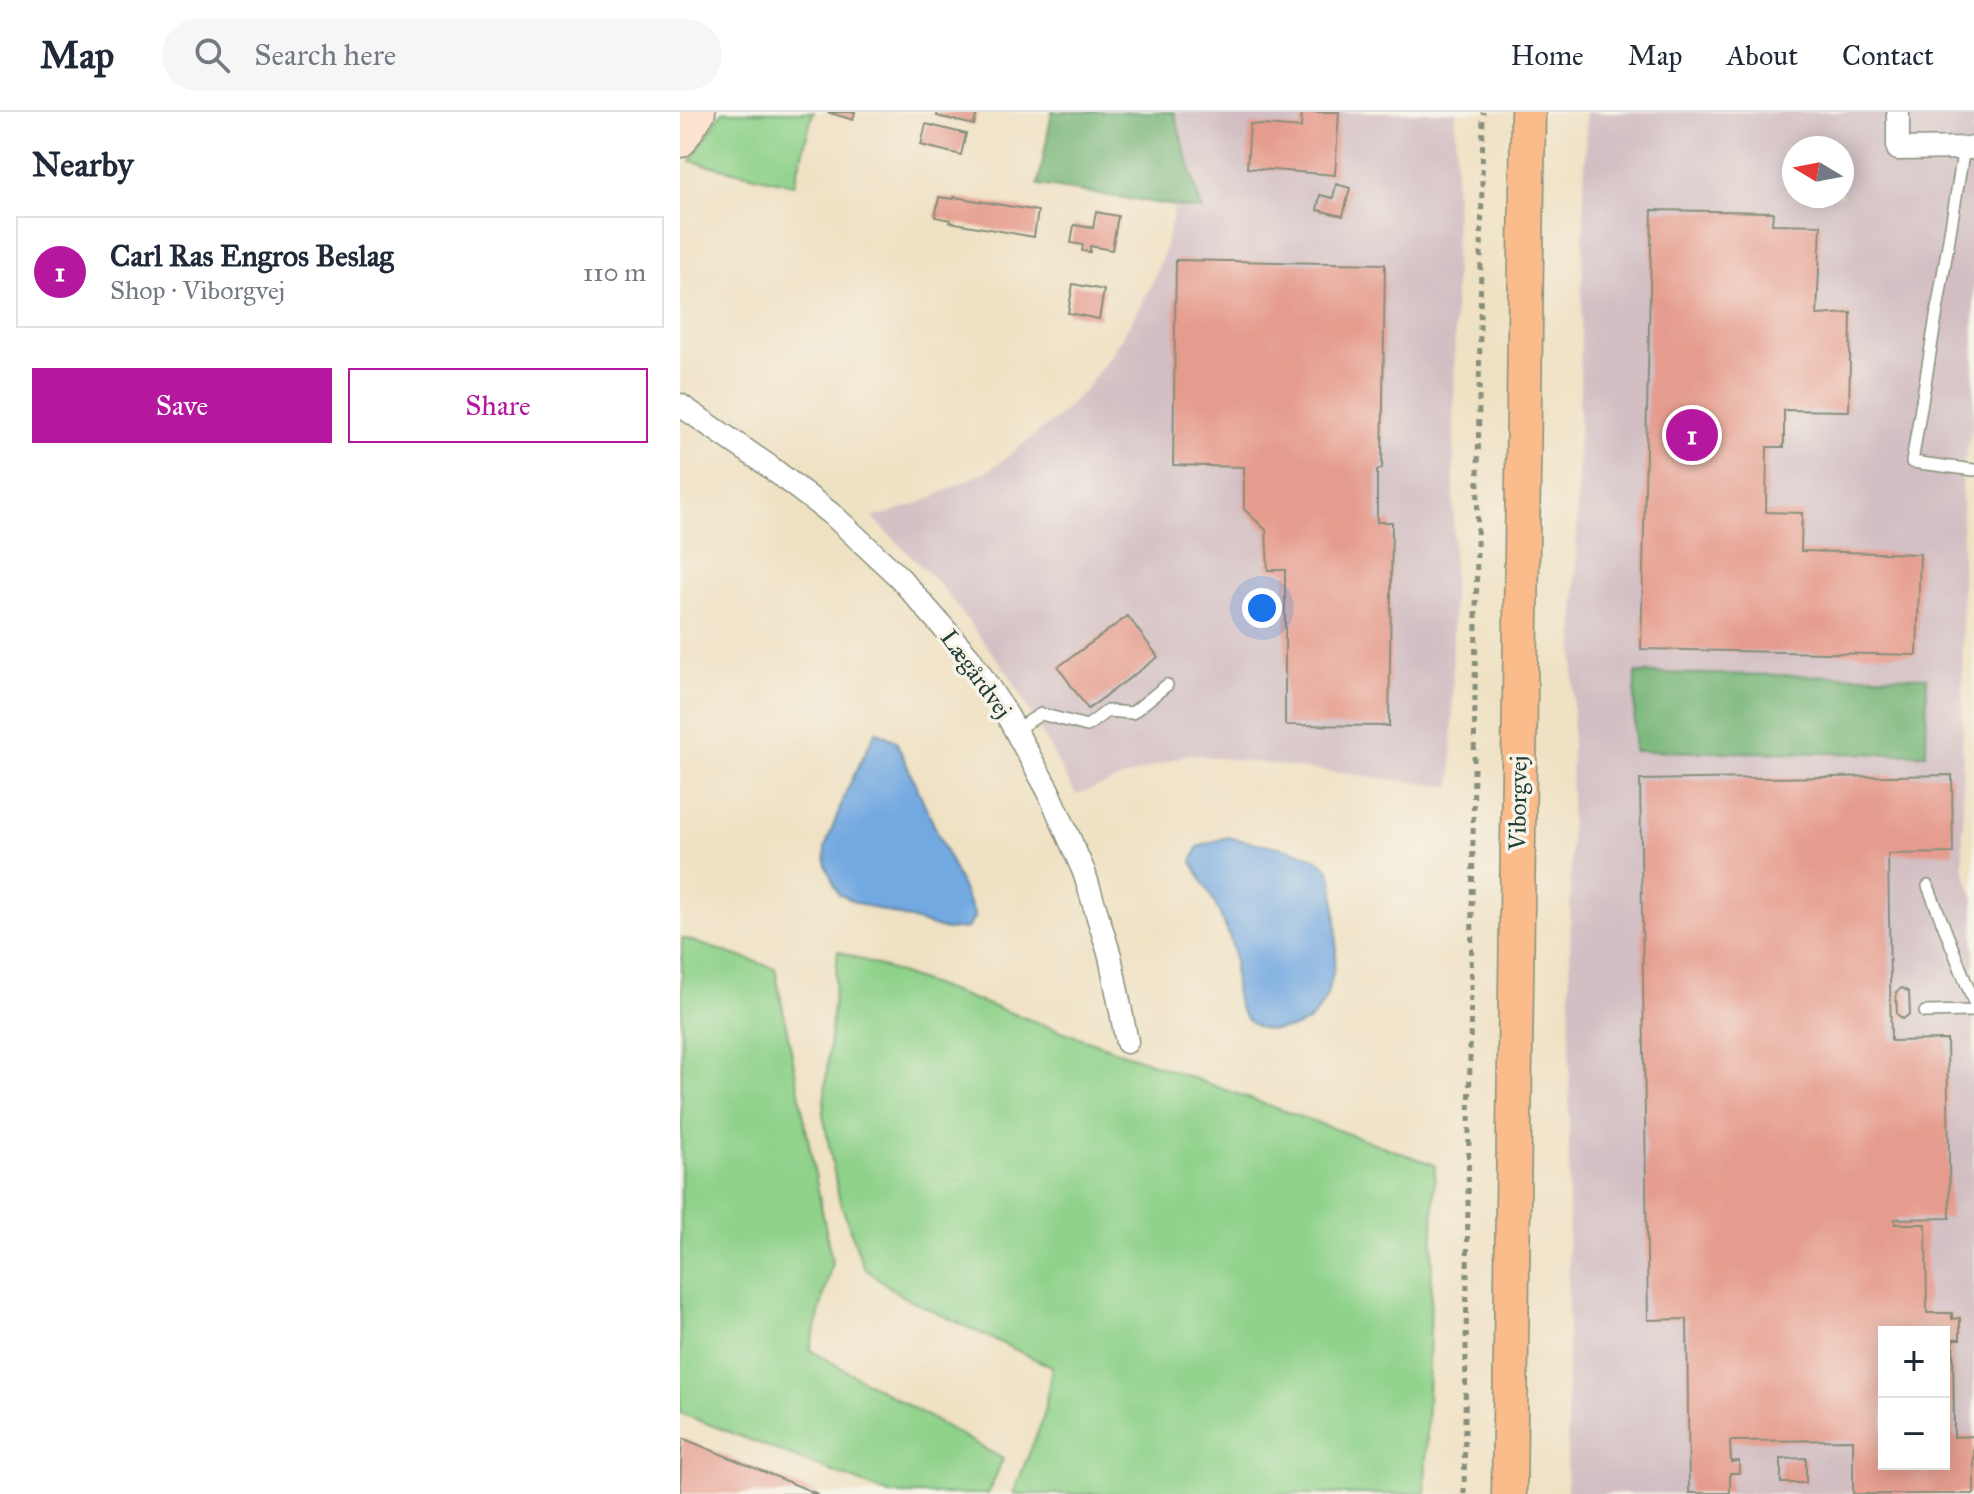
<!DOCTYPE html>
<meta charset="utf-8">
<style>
:root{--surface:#fff;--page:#f6f6f7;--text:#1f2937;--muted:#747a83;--line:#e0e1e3;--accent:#b5179e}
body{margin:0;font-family:"IM FELL Great Primer",serif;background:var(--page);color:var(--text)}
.controls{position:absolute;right:24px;bottom:24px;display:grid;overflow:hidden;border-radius:0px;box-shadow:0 4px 20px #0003}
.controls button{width:72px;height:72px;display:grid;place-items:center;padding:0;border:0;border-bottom:2px solid var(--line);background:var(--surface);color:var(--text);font:40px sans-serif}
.compass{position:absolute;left:1102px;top:24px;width:72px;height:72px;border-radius:50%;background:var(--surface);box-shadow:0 4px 20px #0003;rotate:280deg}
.you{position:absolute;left:582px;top:496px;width:28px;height:28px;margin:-20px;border:6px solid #fff;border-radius:50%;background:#1a73e8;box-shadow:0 0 0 12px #1a73e833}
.badge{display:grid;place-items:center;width:52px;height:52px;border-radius:50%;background:var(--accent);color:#fff;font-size:26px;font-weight:700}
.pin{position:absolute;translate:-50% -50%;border:4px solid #fff;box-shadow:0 2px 8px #0006}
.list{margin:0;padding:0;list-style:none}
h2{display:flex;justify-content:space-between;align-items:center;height:104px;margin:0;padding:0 32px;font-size:34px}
h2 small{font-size:26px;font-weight:400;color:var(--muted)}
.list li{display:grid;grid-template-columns:52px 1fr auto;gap:24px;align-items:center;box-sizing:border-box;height:112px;margin:0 16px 16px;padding:0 16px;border:2px solid var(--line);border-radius:0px}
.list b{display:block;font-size:30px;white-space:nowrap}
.list p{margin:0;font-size:26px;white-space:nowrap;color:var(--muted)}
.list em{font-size:26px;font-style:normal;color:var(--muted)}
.actions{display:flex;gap:16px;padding:24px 32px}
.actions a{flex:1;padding:18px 0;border:2px solid var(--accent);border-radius:0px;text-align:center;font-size:28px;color:var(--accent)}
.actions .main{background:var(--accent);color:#fff}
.icon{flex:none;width:44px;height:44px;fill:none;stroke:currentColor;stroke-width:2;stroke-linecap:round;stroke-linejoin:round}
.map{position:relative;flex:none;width:1294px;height:1382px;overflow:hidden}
header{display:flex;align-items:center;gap:48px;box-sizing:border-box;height:112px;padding:0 40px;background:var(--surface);border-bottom:2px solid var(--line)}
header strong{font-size:38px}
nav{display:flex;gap:44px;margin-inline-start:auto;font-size:28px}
.search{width:560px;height:72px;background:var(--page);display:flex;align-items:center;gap:20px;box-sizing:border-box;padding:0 28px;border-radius:44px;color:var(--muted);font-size:30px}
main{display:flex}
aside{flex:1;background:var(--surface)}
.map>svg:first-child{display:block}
.industrial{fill:#d2bec3;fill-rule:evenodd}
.green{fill:#8fd28a;stroke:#57885f;stroke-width:2}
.forest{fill:#73b476;stroke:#497855;stroke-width:2}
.water{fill:#73a9e1;stroke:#49738a;stroke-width:2}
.building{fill:#e59b8d;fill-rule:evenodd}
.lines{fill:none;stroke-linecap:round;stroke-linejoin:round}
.lane-casing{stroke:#878f7c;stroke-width:14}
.street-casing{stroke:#878f7c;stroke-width:25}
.secondary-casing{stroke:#878f7c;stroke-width:35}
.primary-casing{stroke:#878f7c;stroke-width:37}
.path{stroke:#878f7c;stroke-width:5;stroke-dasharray:6 6;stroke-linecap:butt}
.lane{stroke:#fff;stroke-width:11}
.street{stroke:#fff;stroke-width:22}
.secondary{stroke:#fde4d1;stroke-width:32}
.primary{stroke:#fabc8b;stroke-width:34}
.labels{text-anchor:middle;stroke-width:7;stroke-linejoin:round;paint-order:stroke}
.street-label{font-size:24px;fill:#1f3d34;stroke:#f7f3e8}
</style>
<header>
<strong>Map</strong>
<div class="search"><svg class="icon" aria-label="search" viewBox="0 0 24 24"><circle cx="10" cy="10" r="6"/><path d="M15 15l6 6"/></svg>Search here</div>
<nav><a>Home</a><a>Map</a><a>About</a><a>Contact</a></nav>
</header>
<main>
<aside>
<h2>Nearby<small></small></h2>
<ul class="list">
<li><span class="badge">1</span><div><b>Carl Ras Engros Beslag</b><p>Shop · Viborgvej</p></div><em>110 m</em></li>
</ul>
<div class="actions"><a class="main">Save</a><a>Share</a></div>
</aside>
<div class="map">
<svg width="1294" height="1382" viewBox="0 0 1294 1382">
<rect width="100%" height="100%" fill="#f7f3e8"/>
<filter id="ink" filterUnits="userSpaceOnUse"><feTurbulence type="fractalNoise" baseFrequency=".0125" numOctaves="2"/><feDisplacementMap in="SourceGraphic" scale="16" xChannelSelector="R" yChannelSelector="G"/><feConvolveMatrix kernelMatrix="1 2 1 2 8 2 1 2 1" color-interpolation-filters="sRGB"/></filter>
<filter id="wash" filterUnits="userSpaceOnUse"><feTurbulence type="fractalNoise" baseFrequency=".006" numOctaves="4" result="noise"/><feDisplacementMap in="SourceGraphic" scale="32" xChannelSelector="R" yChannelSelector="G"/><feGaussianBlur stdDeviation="1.8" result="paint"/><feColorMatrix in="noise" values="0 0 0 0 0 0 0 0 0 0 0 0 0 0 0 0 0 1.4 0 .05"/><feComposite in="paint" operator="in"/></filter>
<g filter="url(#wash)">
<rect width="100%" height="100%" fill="#efe1c3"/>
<path class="industrial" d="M494,0H776L772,675L508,642L396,683L330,564L262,475L193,406L240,391L311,357L377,306L404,279L432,242L456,201L474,168L485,136L493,103Z
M906,0H1294V309L1282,356L1283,756L1294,785V1382H887L891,679ZM1114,36H1162V84H1114ZM1204,1220H1264V1352H1204Z"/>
<path class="green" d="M42,0H133L114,73L11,49Z
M2,826L95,856L152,1150L130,1238L323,1347L308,1382H210L0,1301Z
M158,839L755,1053L745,1382H333L363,1307L372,1255L223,1185L184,1156L159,1086L143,1002Z"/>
<path class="forest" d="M372,0H494L522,98L358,73Z
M955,561L1247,565L1246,642L954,639Z"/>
<path class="water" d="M196,619L216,629L295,804L288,816L266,818L175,790L159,782L146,754L145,736L166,680Z
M547,725C569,730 633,738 646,754C655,765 654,782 655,795C659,834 657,915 604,917C595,918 581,918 574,913C546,895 559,859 552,833C543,804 527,776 512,750L518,735Z"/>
<g id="blocks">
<path class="building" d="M147,0H175L173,8Z
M258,0H297L294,13L257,4Z
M622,0H659L655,63L567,56L570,12L621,16Z
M246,12L286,22L281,43L241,33Z
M656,72L670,76L663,104L637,98L640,83L653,86Z
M259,85L274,87V85L358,99L354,125L270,110L271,108L255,105Z
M972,98L1093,100L1092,112L1141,113L1137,203L1171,201L1169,299L1104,298V335H1087L1086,400L1122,401L1121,439L1240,442L1237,543L961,537Z
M416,100L438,104L432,138L410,134V140L402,139L403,133L391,131L394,113L413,116Z
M496,148L705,152L702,357L697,358V410H712L709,614L605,613V458H588L586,418L564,397V355L493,353Z
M393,172L424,178L419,207L388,201Z
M448,504L478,545L408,597L378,555Z
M1272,663L1273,741L1208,742L1211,929L1267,928L1270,1106L1215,1107V1112H1246L1247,1201H1272V1207L1280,1206V1227H1273L1274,1325L1294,1324V1382H1173V1328L1050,1329L1051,1350L1059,1349V1361H1050V1381H1009L1007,1207L968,1208L960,668ZM1204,1220H1264V1352H1204Z
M1222,876L1229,880L1230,902L1223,907L1217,902L1216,880Z
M2,1326L138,1382H0Z
M1126,1346V1371H1101V1347Z"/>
</g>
</g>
<g filter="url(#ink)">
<use href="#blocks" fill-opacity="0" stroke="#878f7c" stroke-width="2"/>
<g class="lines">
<defs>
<path id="lane" d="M1284,36L1232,350L1294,358
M335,618L361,602L407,614L427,599L452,601L487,573
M1248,774L1294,891
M1245,900L1294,899"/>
<path id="street" d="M1218,0V37L1294,36
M0,293L86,352L155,405L219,465L289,545L327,603L369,680L404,760L430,844L447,930"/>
<path id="secondary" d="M0,29L19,0"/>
<path id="primary" d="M829,1382L848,0"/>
</defs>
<use href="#lane" class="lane-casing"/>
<use href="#street" class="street-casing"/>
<use href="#secondary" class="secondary-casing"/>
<use href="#primary" class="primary-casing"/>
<path class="path" d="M784,1382L803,0"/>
<use href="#lane" class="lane"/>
<use href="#street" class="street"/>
<use href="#secondary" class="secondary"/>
<use href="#primary" class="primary"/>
</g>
</g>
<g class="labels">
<g class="street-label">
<text transform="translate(296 562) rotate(54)" y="8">Lægårdvej</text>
<text transform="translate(838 691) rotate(-89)" y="8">Viborgvej</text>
</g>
</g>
</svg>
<div class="controls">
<button>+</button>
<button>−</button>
</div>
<svg class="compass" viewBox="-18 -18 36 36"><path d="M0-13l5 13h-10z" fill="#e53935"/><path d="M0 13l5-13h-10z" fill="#747a83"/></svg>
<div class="you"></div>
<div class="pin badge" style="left:1012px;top:323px">1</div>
</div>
</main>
